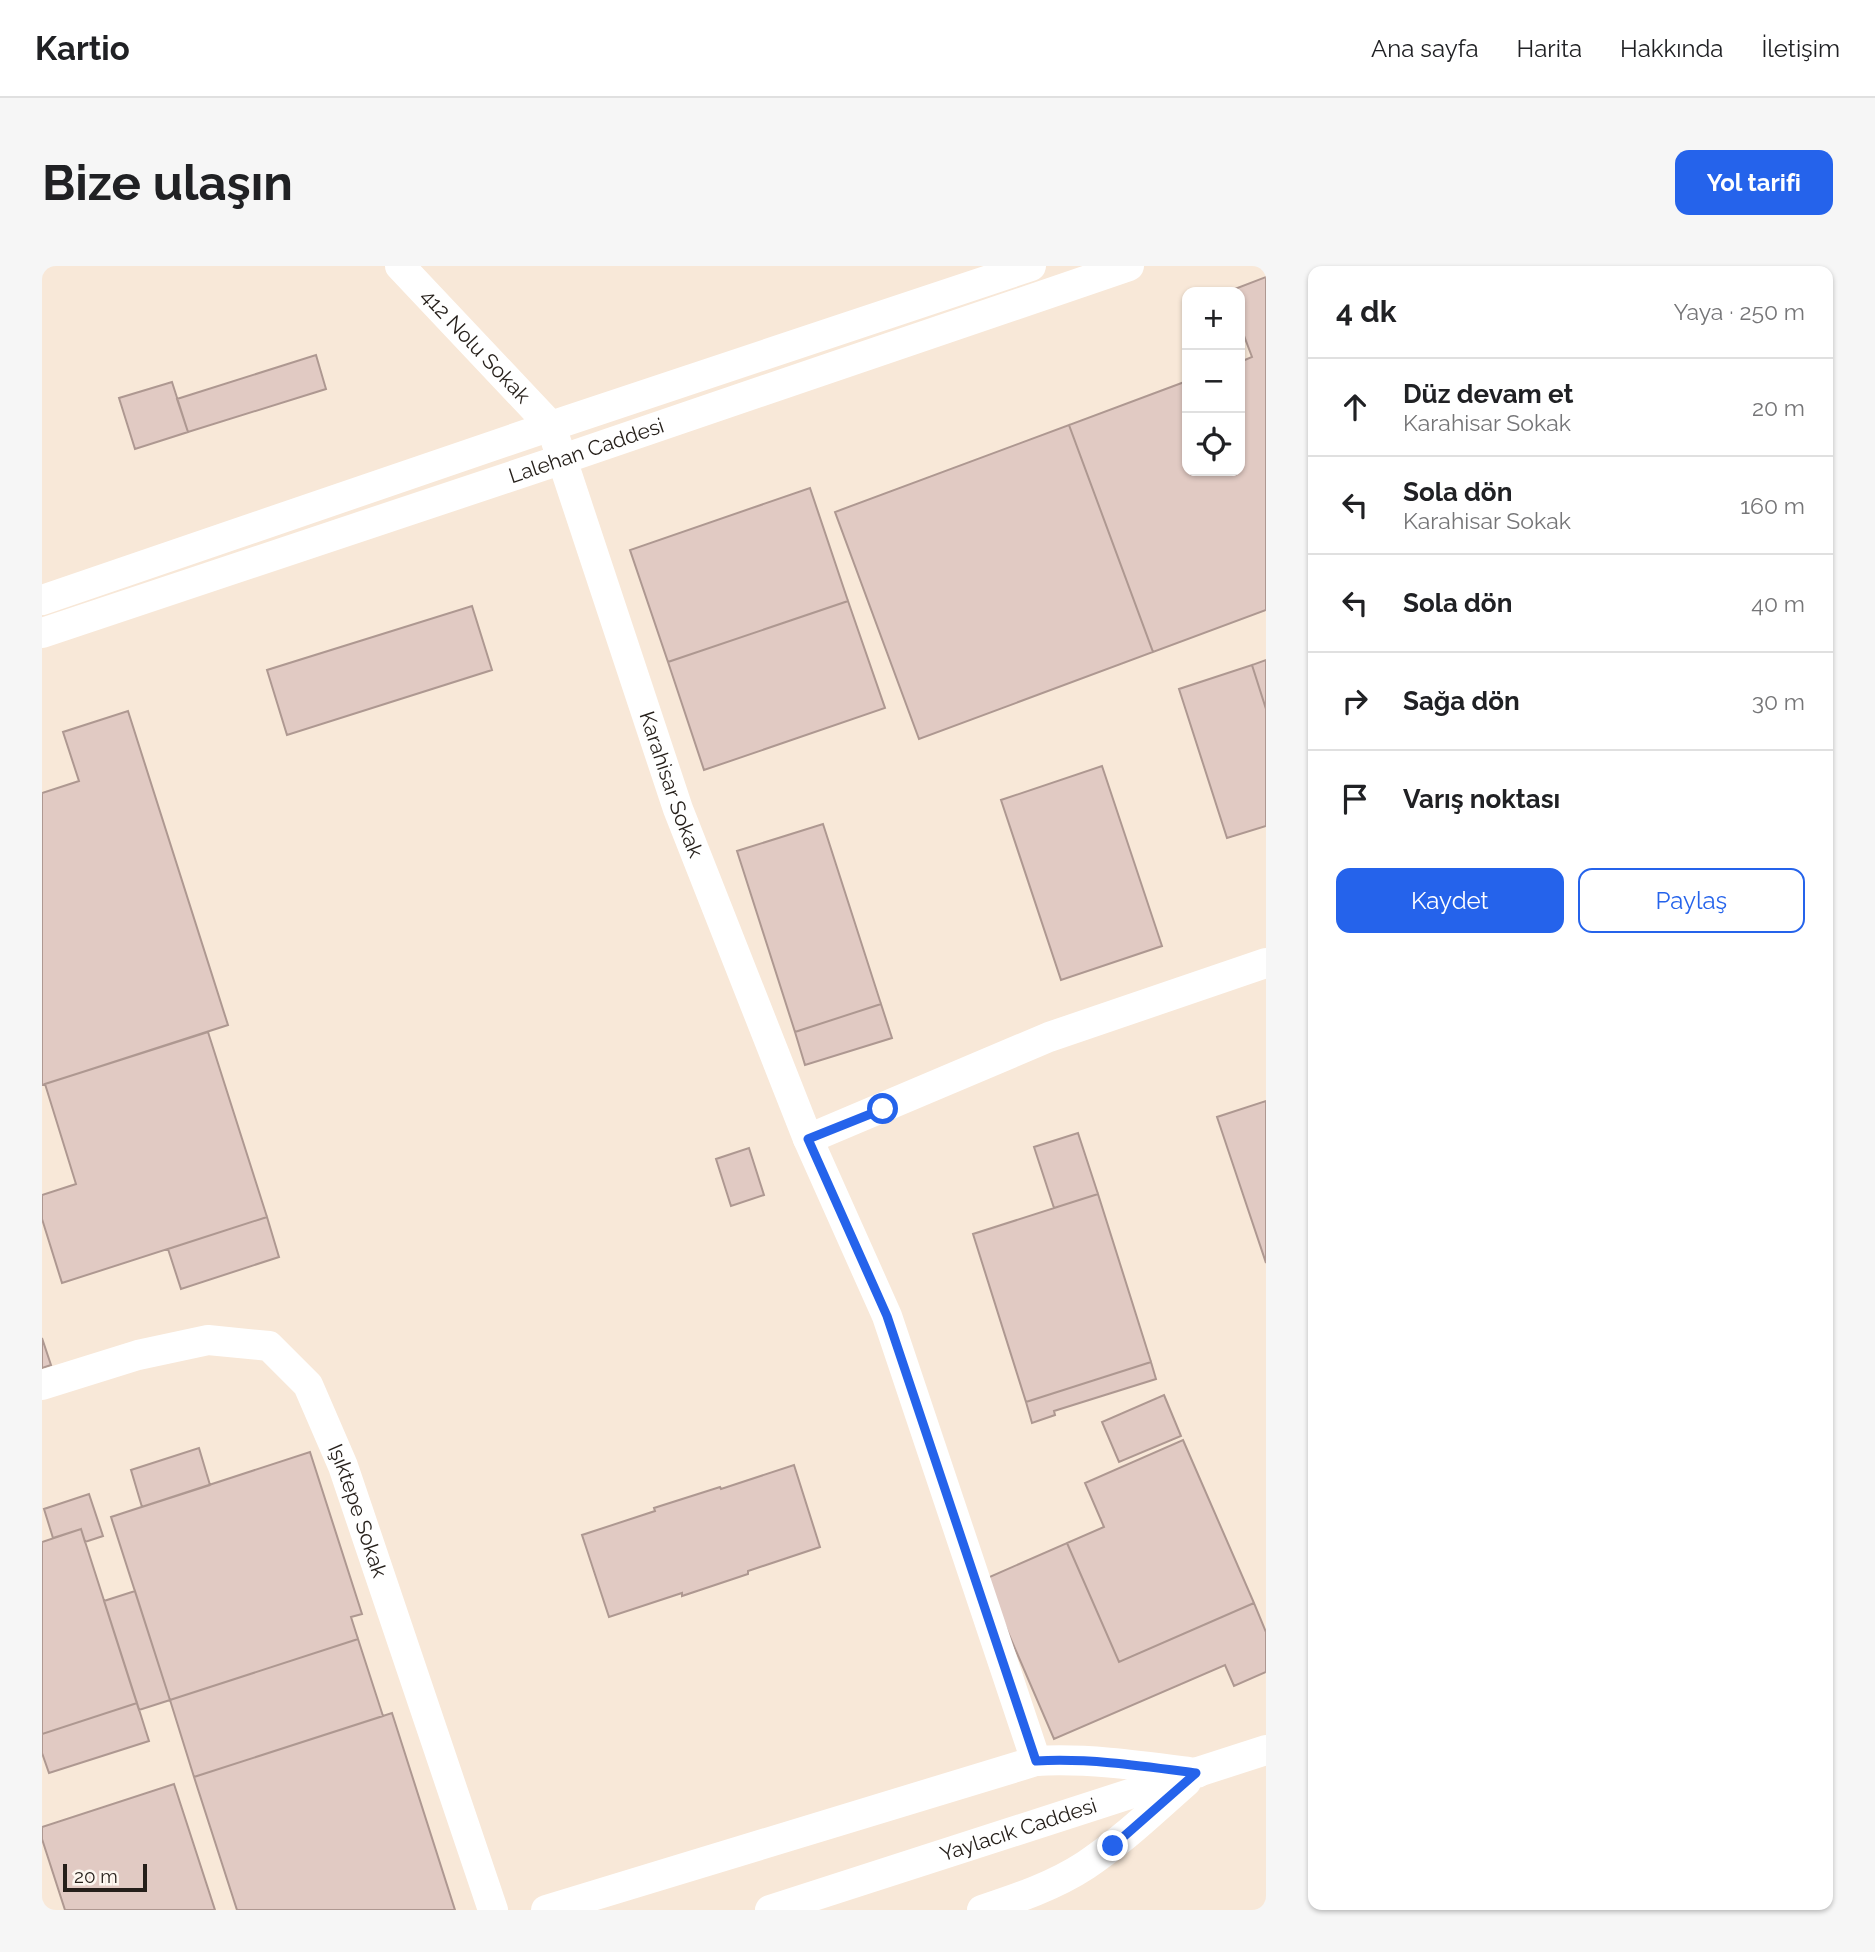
<!DOCTYPE html>
<html lang="tr">
<meta charset="utf-8">
<style>
:root{--surface:#fff;--page:#f6f6f6;--text:#202124;--muted:#757577;--line:#e0e0e0;--accent:#2563eb}
body{margin:0;font-family:Raleway,sans-serif;background:var(--page);color:var(--text)}
.controls{position:absolute;right:21px;top:21px;display:grid;overflow:hidden;border-radius:14px;box-shadow:0 2px 5px #0004}
.controls button{width:63px;height:63px;display:grid;place-items:center;padding:0;border:0;border-bottom:2px solid var(--line);background:var(--surface);color:var(--text);font:35px sans-serif}
.scale{position:absolute;left:21px;bottom:18px;width:84px;box-sizing:border-box;padding-left:7px;border:4px solid #251f1a;border-top:0;font-size:19px;line-height:24px;white-space:nowrap;color:#251f1a;-webkit-text-stroke:5px #fdf7f0;paint-order:stroke}
.stop{position:absolute;width:21px;height:21px;margin:-16px;border:5px solid #2563eb;border-radius:50%;background:#fff}
.stop.end{background:#2563eb;border-color:#fff;box-shadow:0 2px 7px #0008}
.list{margin:0;padding:0;list-style:none}
h2{display:flex;justify-content:space-between;align-items:center;height:91px;margin:0;padding:0 28px;font-size:30px}
h2 small{font-size:23px;font-weight:400;color:var(--muted)}
.list li{display:grid;grid-template-columns:46px 1fr auto;gap:21px;align-items:center;box-sizing:border-box;height:98px;padding:0 28px;border-top:2px solid var(--line)}
.list b{display:block;font-size:26px;white-space:nowrap}
.list p{margin:0;font-size:23px;white-space:nowrap;color:var(--muted)}
.list em{font-size:23px;font-style:normal;color:var(--muted)}
.actions{display:flex;gap:14px;padding:21px 28px}
.actions a{flex:1;padding:16px 0;border:2px solid var(--accent);border-radius:14px;text-align:center;font-size:24px;color:var(--accent)}
.actions .main{background:var(--accent);color:#fff}
.icon{flex:none;width:38px;height:38px;fill:none;stroke:currentColor;stroke-width:2;stroke-linecap:round;stroke-linejoin:round}
.map{position:relative;flex:none;width:1224px;height:1644px;overflow:hidden;border-radius:14px}
header{display:flex;align-items:center;gap:42px;box-sizing:border-box;height:98px;padding:0 35px;background:var(--surface);border-bottom:2px solid var(--line)}
header strong{font-size:33px}
nav{display:flex;gap:38px;margin-inline-start:auto;font-size:24px}
.intro{display:flex;align-items:center;justify-content:space-between;box-sizing:border-box;height:168px;padding:0 42px}
h1{margin:0;font-size:49px}
.button{padding:18px 32px;border-radius:14px;background:var(--accent);color:#fff;font-size:24px;font-weight:700}
main{display:flex;gap:42px;padding:0 42px}
aside{flex:1;background:var(--surface);border-radius:14px;box-shadow:0 2px 5px #0004}
.map>svg:first-child{display:block}
.building{fill:#e1cac3;stroke:#ae9891;stroke-width:2}
.lines{fill:none;stroke-linecap:round;stroke-linejoin:round}
.minor{stroke:#fff;stroke-width:30}
.route{stroke:#2563eb;stroke-width:9}
.labels{text-anchor:middle;stroke-width:7;stroke-linejoin:round;paint-order:stroke}
.street-label{font-size:21px;fill:#251f1a;stroke:#fdf7f0}
</style>
<header>
<strong>Kartio</strong>
<nav><a>Ana sayfa</a><a>Harita</a><a>Hakkında</a><a>İletişim</a></nav>
</header>
<div class="intro"><h1>Bize ulaşın</h1><a class="button">Yol tarifi</a></div>
<main>
<div class="map">
<svg width="1224" height="1644" viewBox="0 0 1224 1644">
<rect width="100%" height="100%" fill="#f8e8d8"/>
<path class="building" d="M1224,11V344L1111,386L1027,159L1145,115V205H1198V96L1210,91L1198,59V26H1185Z
M274,89L284,123L146,166L135,133Z
M130,116L146,166L93,183L77,132Z
M1027,159L1111,386L877,473L793,246Z
M768,222L806,335L626,396L588,284Z
M806,335L843,442L662,504L626,396Z
M430,340L450,404L245,469L225,404Z
M1224,394V443L1210,399Z
M1210,399L1224,443V560L1185,572L1137,423Z
M86,445L186,759L0,819V527L37,515L21,466Z
M1060,500L1120,680L1019,714L959,534Z
M781,558L839,738L753,766L695,585Z
M839,738L850,772L763,799L753,766Z
M166,766L225,951L20,1017L0,953V929L34,918L3,818Z
M1224,835V997L1175,851Z
M1036,867L1056,928L1012,942L992,881Z
M707,882L722,929L689,940L674,893Z
M1056,928L1109,1096L984,1136L931,968Z
M225,951L237,991L139,1023L126,983Z
M0,1072L9,1099L0,1102Z
M1109,1096L1114,1113L1012,1145L1013,1149L990,1157L984,1136Z
M1122,1129L1139,1170L1077,1196L1060,1156Z
M1141,1174L1212,1337L1077,1396L1025,1277L1062,1261L1043,1217Z
M157,1182L168,1219L100,1241L89,1204Z
M268,1186L320,1348L309,1351L316,1373L128,1434L69,1251Z
M752,1199L778,1281L706,1305V1308L640,1330V1327L567,1351L540,1269L613,1245L612,1242L678,1221L679,1223Z
M47,1228L61,1270L43,1276L39,1263L11,1272L2,1243Z
M39,1263L95,1437L0,1468V1276Z
M1025,1277L1077,1396L1212,1337L1224,1366V1406L1192,1420L1183,1399L1012,1473L943,1313Z
M93,1325L128,1434L97,1444L62,1335Z
M316,1373L341,1450L152,1511L128,1434Z
M95,1437L107,1475L7,1507L0,1487V1468Z
M350,1447L413,1644H195L152,1511Z
M132,1518L173,1644H23L0,1573V1561Z"/>
<g class="lines">
<g class="minor">
<path id="s1" d="M358,0L509,160L636,543L766,873L845,1050L994,1495"/>
<path d="M0,334L509,160L989,0"/>
<path id="s2" d="M0,367L521,193L1087,0"/>
<path d="M766,873L1007,771L1224,697"/>
<path id="s3" d="M0,1119L96,1089L166,1074L227,1080L266,1119L301,1200L451,1644"/>
<path d="M504,1644L994,1495C1048,1492 1101,1500 1155,1507"/>
<path id="s4" d="M728,1644L1224,1484"/>
<path d="M940,1644C976,1632 1012,1620 1044,1599C1080,1575 1112,1544 1144,1516"/>
</g>
</g>
<g class="lines">
<path class="route" d="M841,843L766,873L845,1050L994,1495C1048,1492 1101,1500 1154,1507L1071,1580"/>
</g>
<g class="labels">
<g class="street-label">
<text dy="7" stroke="none"><textPath href="#s1" startOffset="110">412 Nolu Sokak</textPath></text>
<text dy="7" stroke="none"><textPath href="#s2" startOffset="574">Lalehan Caddesi</textPath></text>
<text dy="7" stroke="none"><textPath href="#s1" startOffset="598">Karahisar Sokak</textPath></text>
<text dy="7" stroke="none"><textPath href="#s3" startOffset="424">Işıktepe Sokak</textPath></text>
<text dy="7" stroke="none"><textPath href="#s4" startOffset="261">Yaylacık Caddesi</textPath></text>
</g>
</g>
</svg>
<div class="controls">
<button>+</button>
<button>−</button>
<button><svg class="icon" aria-label="locate" viewBox="0 0 24 24"><circle cx="12" cy="12" r="6"/><path d="M12 2v4M12 18v4M2 12h4M18 12h4"/></svg></button>
</div>
<div class="scale">20 m</div>
<div class="stop" style="left:841px;top:843px"></div>
<div class="stop end" style="left:1071px;top:1580px"></div>
</div>
<aside>
<h2>4 dk<small>Yaya · 250 m</small></h2>
<ul class="list">
<li><svg class="icon" aria-label="ahead" viewBox="0 0 24 24"><path d="M12 20V5M6 11l6-6 6 6"/></svg><div><b>Düz devam et</b><p>Karahisar Sokak</p></div><em>20 m</em></li>
<li><svg class="icon" aria-label="left" viewBox="0 0 24 24"><path d="M17 20v-9H6M10 6l-5 5 5 5"/></svg><div><b>Sola dön</b><p>Karahisar Sokak</p></div><em>160 m</em></li>
<li><svg class="icon" aria-label="left" viewBox="0 0 24 24"><path d="M17 20v-9H6M10 6l-5 5 5 5"/></svg><div><b>Sola dön</b></div><em>40 m</em></li>
<li><svg class="icon" aria-label="right" viewBox="0 0 24 24"><path d="M7 20v-9h11M14 6l5 5-5 5"/></svg><div><b>Sağa dön</b></div><em>30 m</em></li>
<li><svg class="icon" aria-label="arrive" viewBox="0 0 24 24"><path d="M6 21V4h12l-3 4 3 4H6"/></svg><div><b>Varış noktası</b></div></li>
</ul>
<div class="actions"><a class="main">Kaydet</a><a>Paylaş</a></div>
</aside>
</main>
